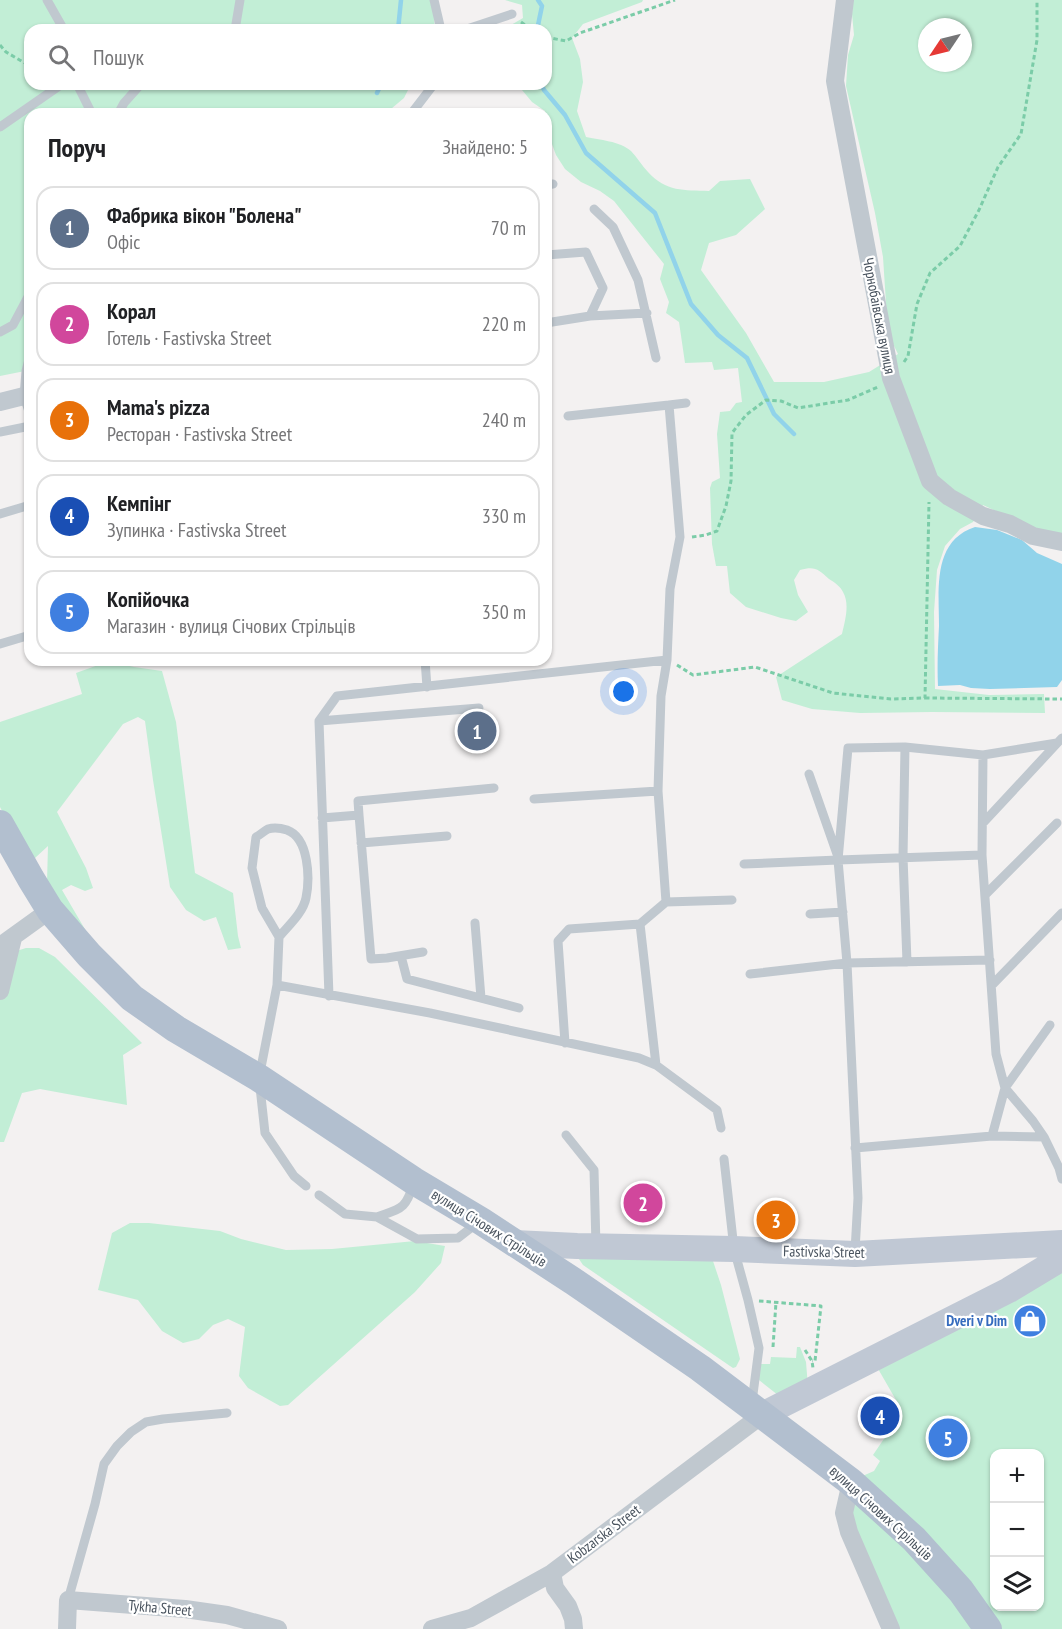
<!DOCTYPE html>
<html lang="uk">
<meta charset="utf-8">
<style>
:root{--surface:#fff;--page:#f2f2f2;--text:#202124;--muted:#757577;--line:#e0e0e0;--accent:#1f69df}
body{margin:0;font-family:"PT Sans Narrow",sans-serif;background:var(--page);color:var(--text)}
.controls{position:absolute;right:18px;bottom:18px;display:grid;overflow:hidden;border-radius:12px;box-shadow:0 2px 4px #0004}
.controls button{width:54px;height:54px;display:grid;place-items:center;padding:0;border:0;border-bottom:2px solid var(--line);background:var(--surface);color:var(--text);font:30px sans-serif}
.compass{position:absolute;left:918px;top:18px;width:54px;height:54px;border-radius:50%;background:var(--surface);box-shadow:0 2px 4px #0004;rotate:235deg}
.you{position:absolute;left:624px;top:692px;width:21px;height:21px;margin:-15px;border:4px solid #fff;border-radius:50%;background:#1a73e8;box-shadow:0 0 0 9px #1a73e833}
.badge{display:grid;place-items:center;width:39px;height:39px;border-radius:50%;background:var(--accent);color:#fff;font-size:20px;font-weight:700}
.pin{position:absolute;translate:-50% -50%;border:3px solid #fff;box-shadow:0 2px 6px #0006}
.list{margin:0;padding:0;list-style:none}
h2{display:flex;justify-content:space-between;align-items:center;height:78px;margin:0;padding:0 24px;font-size:26px}
h2 small{font-size:20px;font-weight:400;color:var(--muted)}
.list li{display:grid;grid-template-columns:39px 1fr auto;gap:18px;align-items:center;box-sizing:border-box;height:84px;margin:0 12px 12px;padding:0 12px;border:2px solid var(--line);border-radius:18px}
.list b{display:block;font-size:22px;white-space:nowrap}
.list p{margin:0;font-size:20px;white-space:nowrap;color:var(--muted)}
.list em{font-size:20px;font-style:normal;color:var(--muted)}
.icon{flex:none;width:33px;height:33px;fill:none;stroke:currentColor;stroke-width:2;stroke-linecap:round;stroke-linejoin:round}
.map{position:relative;flex:none;width:1062px;height:1629px;overflow:hidden}
.search{position:absolute;background:var(--surface);box-shadow:0 2px 4px #0004;left:24px;top:24px;width:528px;height:66px;display:flex;align-items:center;gap:15px;box-sizing:border-box;padding:0 21px;border-radius:18px;color:var(--muted);font-size:22px}
.panel{position:absolute;background:var(--surface);box-shadow:0 2px 4px #0004;left:24px;top:108px;width:528px;height:558px;border-radius:18px}
.map>svg:first-child{display:block}
.green{fill:#c2eed6;fill-rule:evenodd}
.water{fill:#91d3ea}
.lines{fill:none;stroke-linecap:round;stroke-linejoin:round}
.stream{stroke:#91d3ea;stroke-width:4.5}
.path{stroke:#7bcca8;stroke-width:3;stroke-dasharray:4.5 3;stroke-linecap:butt}
.service{stroke:#c0c8cf;stroke-width:9}
.minor{stroke:#c0c8cf;stroke-width:18}
.secondary{stroke:#c0c8d4;stroke-width:26}
.primary{stroke:#b2bfcf;stroke-width:28}
.labels{text-anchor:middle;stroke-width:4.5;stroke-linejoin:round;paint-order:stroke}
.street-label{font-size:15px;fill:#49535e;stroke:#fff}
.shop-label{font-size:15px;font-weight:bold;fill:#366cbe;stroke:#fff;text-anchor:end}
</style>
<div class="map">
<svg width="1062" height="1629" viewBox="0 0 1062 1629">
<rect width="100%" height="100%" fill="#f3f1f1"/>
<path class="green" d="M0,0H430L434,15L435,30H30V84H411L404,98L385,114H30V370L0,376Z
M505,0H643L642,2L583,24L572,38L580,59L583,82L577,111L586,137C599,140 620,141 631,151C637,157 642,166 648,172C666,192 684,190 709,191L720,181L750,179L765,209L736,235L709,243L701,270L746,333L774,382H824L869,372L898,354L888,334L883,257L875,213L846,86L848,55L854,35L852,14L853,0H1062V537L1038,531L983,505L973,522L960,529L945,546L937,570L934,612L935,689L989,695L1044,694L1045,713L932,712L860,713L812,709L782,700L776,677L842,634C845,621 850,604 843,592C841,587 834,582 829,579C818,569 815,566 800,570L794,580L798,595L808,612L796,621L781,618L746,607L730,593L727,566H716L712,544L710,488L712,482L720,478L717,434L720,412L730,411L736,403L742,402L738,368L714,370L712,362L685,363L679,322L666,313L669,302L660,279L664,264L614,201L600,191L581,182L565,169L556,155L549,136L545,111L532,102L517,84H546V30H490L504,29L523,18L522,5ZM927,27H963V63H927Z
M103,660H117L125,665L134,667L162,671L176,722L195,873L233,893L238,936L241,948L228,950L216,917L204,921L186,910L170,887L153,780L145,721L138,717L123,724L57,812L86,868L93,888L85,891L71,885L62,890L86,931L83,934L47,882L48,846L35,858L19,845L0,807V722L82,694L76,673L101,664Z
M26,948H39L55,957L142,1043L123,1055L127,1105L40,1089L22,1093L4,1142H0V960L10,953Z
M130,1223H149L220,1231L241,1239L286,1250L332,1249L415,1241L445,1246L441,1263L415,1292L288,1405L280,1406L248,1388L239,1376L245,1327L228,1319L213,1325L199,1339L183,1343L162,1331L138,1300L98,1290L112,1233Z
M581,1254L713,1261L721,1285L740,1359L736,1367L733,1368L730,1366L583,1265L579,1259Z
M1062,1259V1629H892L850,1531L851,1481L874,1471L880,1461L873,1455L898,1418L895,1412L900,1407L873,1360ZM994,1454H1040V1606H994Z
M797,1347H800L806,1362L808,1387L783,1399L759,1380V1364H770L771,1357L796,1358Z"/>
<path class="water" d="M975,527L997,530L1022,540L1037,553L1062,564V680L1057,687L990,689L971,688L960,685L938,686C937,666 938,646 939,626C939,590 932,541 975,527Z"/>
<g class="lines">
<path class="stream" d="M398,30L401,0
M537,30L542,6L538,0
M541,84L544,90L565,115L586,153L655,213L691,304L718,335L747,358L774,414L794,434
M377,93L381,84"/>
<path class="path" d="M521,22L532,30
M546,37L566,41L580,33L675,0
M0,45L6,52L30,66
M904,362L908,356L917,304L930,273L960,246L979,210L998,167L1021,134L1037,40V0
M692,537L706,535L717,531L726,506L731,481L732,433L746,415L766,400L781,401L798,408L848,400L878,387
M677,665L693,675L755,667L833,693L891,699L925,698L929,502
M925,698L1062,699
M759,1301L821,1306L815,1361H812
M773,1347L776,1302
M805,1350L812,1361L813,1368"/>
<path class="service" d="M47,0L64,30
M434,0L441,30
M235,30L240,0
M464,30L512,14
M77,84L92,114
M118,114L124,103L141,84
M411,114L434,84
M0,127L62,84
M546,185L553,184
M594,209L613,227L638,280L656,358
M546,255L586,252L603,288L590,316
M546,323L590,316L647,313
M0,332L13,325L30,293
M30,356L26,371L24,396L30,415
M669,405L686,403
M568,416L669,405L680,537L670,589L667,660L661,696L658,791L666,902L640,924L656,1065
M0,432L30,426
M0,514L30,505
M0,644L30,635
M425,660L427,687
M319,721L479,708
M905,747L903,857L907,962
M809,774L837,854
M534,799L658,791
M359,815L358,801L494,788
M322,818L359,815L371,959L387,958L423,952
M983,823L1062,738
M361,843L447,836
M982,855L983,755
M838,860L848,748L905,747L983,755L1057,743
M744,864L838,860
M985,895L1057,823
M666,902L732,900
M810,914L843,912
M475,923L481,998
M279,937C288,926 303,913 306,898C310,878 309,838 287,830C281,828 274,827 268,829C264,831 260,835 256,837L252,868L262,908L279,937L277,985L259,1078L265,1133L294,1176L306,1186
M401,956L407,979L519,1008
M750,974L847,963L990,960
M277,985L430,1013L639,1058L656,1065L717,1110L721,1128
M992,985L1062,913
M329,996L319,721L337,696L667,660
M565,1043L558,941L569,929L640,924
M566,1135L594,1170L596,1246
M992,1136L1044,1137L1059,1168L1062,1179
M1044,1137L1033,1121L1005,1088L1050,1025
M855,1148L992,1136L1005,1088L996,1054L982,855L838,860L847,963L858,1198L855,1251
M724,1159L734,1249L748,1300L759,1348L752,1402
M319,1195L345,1214L377,1217L417,1239L458,1238L476,1224
M377,1217C402,1208 405,1210 414,1183
M68,1600L95,1504L104,1464L117,1446L131,1432L146,1422L163,1419L227,1413"/>
<path class="minor" d="M845,0L835,81L891,378L930,481L949,497L983,516L1010,524L1033,536L1062,542
M0,402L24,396L30,398
M0,946L50,910
M0,991L13,938
M851,1482L844,1513L849,1532L891,1629
M552,1573L555,1588L568,1606L573,1619L574,1629
M67,1629L68,1600L185,1609L227,1615L278,1629
M432,1629L471,1618L552,1573L762,1415"/>
<path class="secondary" d="M514,1243L577,1246L734,1249L855,1254L1062,1243
M762,1415L1009,1290L1062,1258"/>
<path class="primary" d="M0,824L31,879L50,910L89,955L132,998L176,1029L259,1078L414,1181L481,1221L573,1281L700,1368L851,1482L914,1539L961,1591L988,1629"/>
</g>
<defs>
<symbol id="shop-disc" viewBox="-11 -11 22 22"><circle r="9.5" fill="#3f7fe0" stroke="#fff"/><path d="M-5-2.5h2.3a2.7 3.5 0 0 1 5.4 0H5L5.5 6h-11ZM-1.5-2.5h3a1.5 2.3 0 0 0-3 0Z" fill="#fff"/></symbol>
</defs>
<g fill-rule="evenodd">
<use href="#shop-disc" x="1011" y="1302" width="38" height="38"/>
</g>
<g class="labels">
<g class="street-label">
<text transform="translate(879 316) rotate(79)" y="5">Чорнобаївська вулиця</text>
<text transform="translate(489 1228) rotate(32)" y="5">вулиця Січових Стрільців</text>
<text transform="translate(824 1252) rotate(1)" y="5">Fastivska Street</text>
<text transform="translate(881 1513) rotate(42)" y="5">вулиця Січових Стрільців</text>
<text transform="translate(604 1534) rotate(-37)" y="5">Kobzarska Street</text>
<text transform="translate(160 1608) rotate(5)" y="5">Tykha Street</text>
</g>
<g class="shop-label">
<text x="1007" y="1326">Dveri v Dim</text>
</g>
</g>
</svg>
<div class="controls">
<button>+</button>
<button>−</button>
<button><svg class="icon" aria-label="layers" viewBox="0 0 24 24"><path d="M12 4l9 5-9 5-9-5zM3 14l9 5 9-5"/></svg></button>
</div>
<svg class="compass" viewBox="-18 -18 36 36"><path d="M0-13l5 13h-10z" fill="#e53935"/><path d="M0 13l5-13h-10z" fill="#757577"/></svg>
<div class="you"></div>
<div class="pin badge" style="left:477px;top:731px;background:#5c6f8a">1</div>
<div class="pin badge" style="left:643px;top:1203px;background:#d1479c">2</div>
<div class="pin badge" style="left:776px;top:1220px;background:#e8710a">3</div>
<div class="pin badge" style="left:880px;top:1416px;background:#1a4fb4">4</div>
<div class="pin badge" style="left:948px;top:1438px;background:#3f7fe0">5</div>
<div class="search"><svg class="icon" aria-label="search" viewBox="0 0 24 24"><circle cx="10" cy="10" r="6"/><path d="M15 15l6 6"/></svg>Пошук</div>
<section class="panel">
<h2>Поруч<small>Знайдено: 5</small></h2>
<ul class="list">
<li><span class="badge" style="background:#5c6f8a">1</span><div><b>Фабрика вікон &quot;Болена&quot;</b><p>Офіс</p></div><em>70 m</em></li>
<li><span class="badge" style="background:#d1479c">2</span><div><b>Корал</b><p>Готель · Fastivska Street</p></div><em>220 m</em></li>
<li><span class="badge" style="background:#e8710a">3</span><div><b>Mama's pizza</b><p>Ресторан · Fastivska Street</p></div><em>240 m</em></li>
<li><span class="badge" style="background:#1a4fb4">4</span><div><b>Кемпінг</b><p>Зупинка · Fastivska Street</p></div><em>330 m</em></li>
<li><span class="badge" style="background:#3f7fe0">5</span><div><b>Копійочка</b><p>Магазин · вулиця Січових Стрільців</p></div><em>350 m</em></li>
</ul>
</section>
</div>
